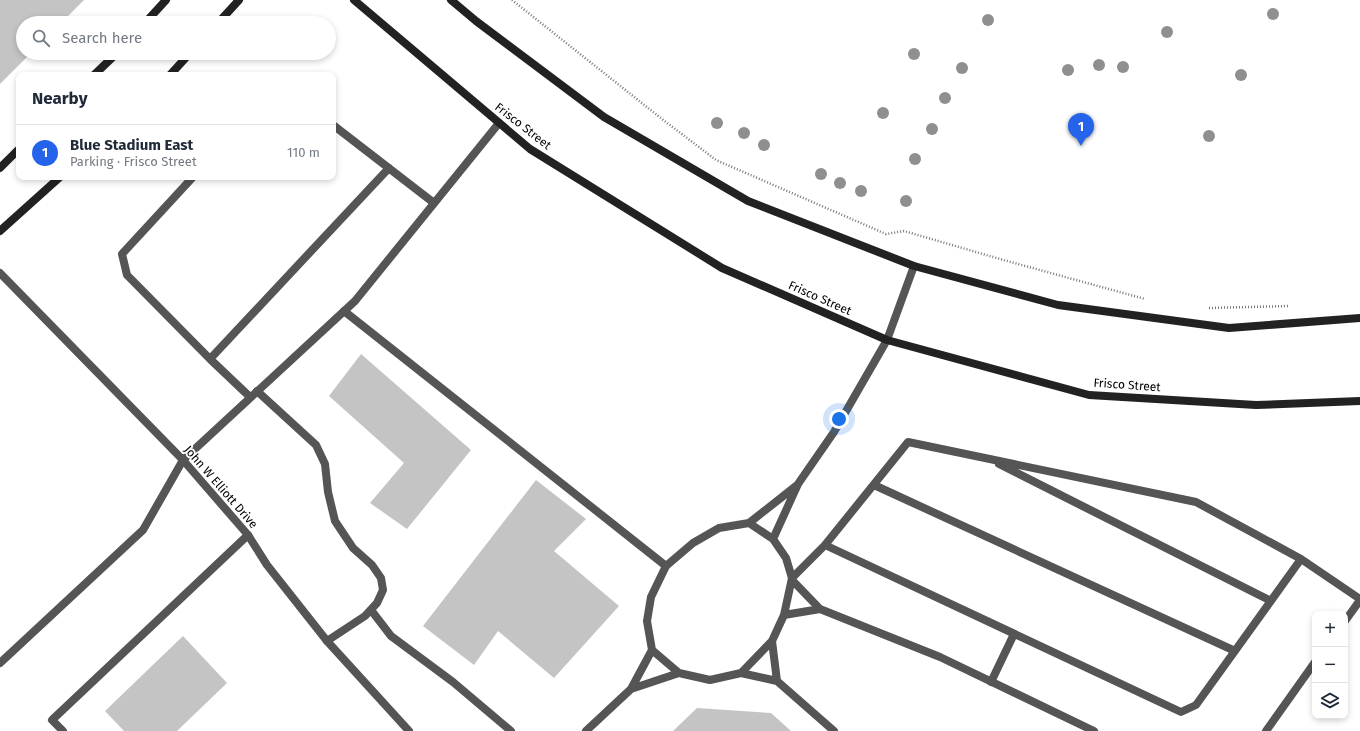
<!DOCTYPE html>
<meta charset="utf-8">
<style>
:root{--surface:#fff;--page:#f2f2f3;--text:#1f2937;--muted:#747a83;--line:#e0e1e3;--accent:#2563eb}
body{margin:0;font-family:"Fira Sans",sans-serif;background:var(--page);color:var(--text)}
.controls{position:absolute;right:12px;bottom:12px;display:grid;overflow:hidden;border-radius:8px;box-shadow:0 2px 6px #0003}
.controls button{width:36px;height:36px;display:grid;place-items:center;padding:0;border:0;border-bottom:1px solid var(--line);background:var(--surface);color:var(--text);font:20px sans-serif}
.you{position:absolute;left:839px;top:419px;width:14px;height:14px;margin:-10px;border:3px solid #fff;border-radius:50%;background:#1a73e8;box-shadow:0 0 0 6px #1a73e833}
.badge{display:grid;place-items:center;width:26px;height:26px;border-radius:50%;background:var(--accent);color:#fff;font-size:13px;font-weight:700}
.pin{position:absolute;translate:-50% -33px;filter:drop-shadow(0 1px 2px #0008)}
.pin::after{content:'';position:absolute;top:21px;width:14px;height:12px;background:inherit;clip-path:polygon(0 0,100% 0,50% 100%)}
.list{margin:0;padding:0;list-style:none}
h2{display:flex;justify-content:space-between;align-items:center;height:52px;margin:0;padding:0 16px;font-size:17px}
h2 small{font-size:13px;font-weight:400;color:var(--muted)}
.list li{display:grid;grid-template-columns:26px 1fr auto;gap:12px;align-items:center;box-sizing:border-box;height:56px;padding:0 16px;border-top:1px solid var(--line)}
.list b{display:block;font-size:15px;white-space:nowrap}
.list p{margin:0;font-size:13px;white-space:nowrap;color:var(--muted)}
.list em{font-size:13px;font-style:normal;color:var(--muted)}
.icon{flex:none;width:22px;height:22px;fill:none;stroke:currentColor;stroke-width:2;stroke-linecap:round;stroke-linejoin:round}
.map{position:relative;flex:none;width:1360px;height:731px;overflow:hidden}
.search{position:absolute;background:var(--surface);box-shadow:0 2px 6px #0003;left:16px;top:16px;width:320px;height:44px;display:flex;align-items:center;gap:10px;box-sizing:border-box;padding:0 14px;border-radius:22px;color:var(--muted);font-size:15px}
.panel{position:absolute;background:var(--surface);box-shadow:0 2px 6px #0003;left:16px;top:72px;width:320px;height:108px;border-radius:8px}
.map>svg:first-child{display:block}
.building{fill:#c4c4c4}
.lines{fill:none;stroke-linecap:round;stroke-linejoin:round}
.path{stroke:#777;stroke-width:2.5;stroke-dasharray:1 2;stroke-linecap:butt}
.lane{stroke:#555;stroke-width:8}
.street{stroke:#555;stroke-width:8}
.secondary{stroke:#222;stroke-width:8}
.tree{fill:#8f8f8f}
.labels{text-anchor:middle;stroke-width:3.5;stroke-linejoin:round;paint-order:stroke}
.street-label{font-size:12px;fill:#000;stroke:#fff}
</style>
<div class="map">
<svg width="1360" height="731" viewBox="0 0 1360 731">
<rect width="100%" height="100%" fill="#fff"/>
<path class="building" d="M0,0H84L61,23H23V53H31L0,84Z
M361,354L471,450L407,529L370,503L404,463L329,396Z
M536,480L586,519L554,551L619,606L554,678L498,631L474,665L423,626Z
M183,636L227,683L177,731H124L105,711Z
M697,708L771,713L791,731H673Z"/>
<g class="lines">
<path class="path" d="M512,0L662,119L716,160L886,234L904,231L1000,259L1145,299
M1209,308L1288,306"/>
<path class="lane" d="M333,125L434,203
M193,177L122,254L127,275L210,359L250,397
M344,311L666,566
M210,359L389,168
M257,391L316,445L325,464L328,492L335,521L353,548L372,565L381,578L383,590L377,603L365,616L327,641
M999,464L1271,601
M874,485L1235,651
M825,545L1181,712L1196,705L1301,559
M792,578L825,545L908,442L1196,502L1301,559L1360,599
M371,610L391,636L453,682L511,731
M0,663L143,530L183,460
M991,682L1014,634
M63,731L52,720L248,535"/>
<path class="street" d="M0,273L183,460L248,535L267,565L327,641L409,731
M183,460L355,301L499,123
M749,523L773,539L786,558L792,578L784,615L772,641L741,673L710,680L679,673L652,650L647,621L651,597L666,566L693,543L719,528Z
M749,523L796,486
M773,539L798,484L834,432L887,340L914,266
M792,580L820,609L940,657L1094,731
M784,615L820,609
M1345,621L1360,600
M772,641L777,681
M741,673L777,681L834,731
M631,689L679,673
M586,731L631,689L652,650
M1266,731L1315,662"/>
<path class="secondary" d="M354,0L530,149L722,268L887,340L1089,395L1256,405L1360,401
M451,0L476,21L604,117L748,201L914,266L1058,305L1229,328L1360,318
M145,23L166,0
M218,23L239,0
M94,75L117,53
M170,75L190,53
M0,168L19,149
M0,231L60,177"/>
</g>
<g class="tree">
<circle cx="1273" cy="14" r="6"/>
<circle cx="988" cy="20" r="6"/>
<circle cx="1167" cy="32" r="6"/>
<circle cx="914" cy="54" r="6"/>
<circle cx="1099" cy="65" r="6"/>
<circle cx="1123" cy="67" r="6"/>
<circle cx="962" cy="68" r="6"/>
<circle cx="1068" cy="70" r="6"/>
<circle cx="1241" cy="75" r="6"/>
<circle cx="945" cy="98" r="6"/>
<circle cx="883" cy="113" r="6"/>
<circle cx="717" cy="123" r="6"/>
<circle cx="932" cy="129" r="6"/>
<circle cx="744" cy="133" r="6"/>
<circle cx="1209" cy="136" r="6"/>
<circle cx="764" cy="145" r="6"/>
<circle cx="915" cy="159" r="6"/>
<circle cx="821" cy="174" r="6"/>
<circle cx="840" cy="183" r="6"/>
<circle cx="861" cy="191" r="6"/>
<circle cx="906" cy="201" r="6"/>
</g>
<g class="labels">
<g class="street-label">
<text transform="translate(523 126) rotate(38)" y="4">Frisco Street</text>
<text transform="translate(820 298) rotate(24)" y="4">Frisco Street</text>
<text transform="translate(1127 385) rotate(4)" y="4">Frisco Street</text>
<text transform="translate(221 487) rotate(49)" y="4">John W Elliott Drive</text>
</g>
</g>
</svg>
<div class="controls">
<button>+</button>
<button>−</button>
<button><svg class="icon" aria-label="layers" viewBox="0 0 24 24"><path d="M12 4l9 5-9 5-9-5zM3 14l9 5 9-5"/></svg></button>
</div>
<div class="you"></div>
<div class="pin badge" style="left:1081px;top:146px">1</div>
<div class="search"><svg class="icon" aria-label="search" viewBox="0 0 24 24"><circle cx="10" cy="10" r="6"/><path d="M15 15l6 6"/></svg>Search here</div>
<section class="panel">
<h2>Nearby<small></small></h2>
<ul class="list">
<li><span class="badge">1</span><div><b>Blue Stadium East</b><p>Parking · Frisco Street</p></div><em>110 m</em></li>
</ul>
</section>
</div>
